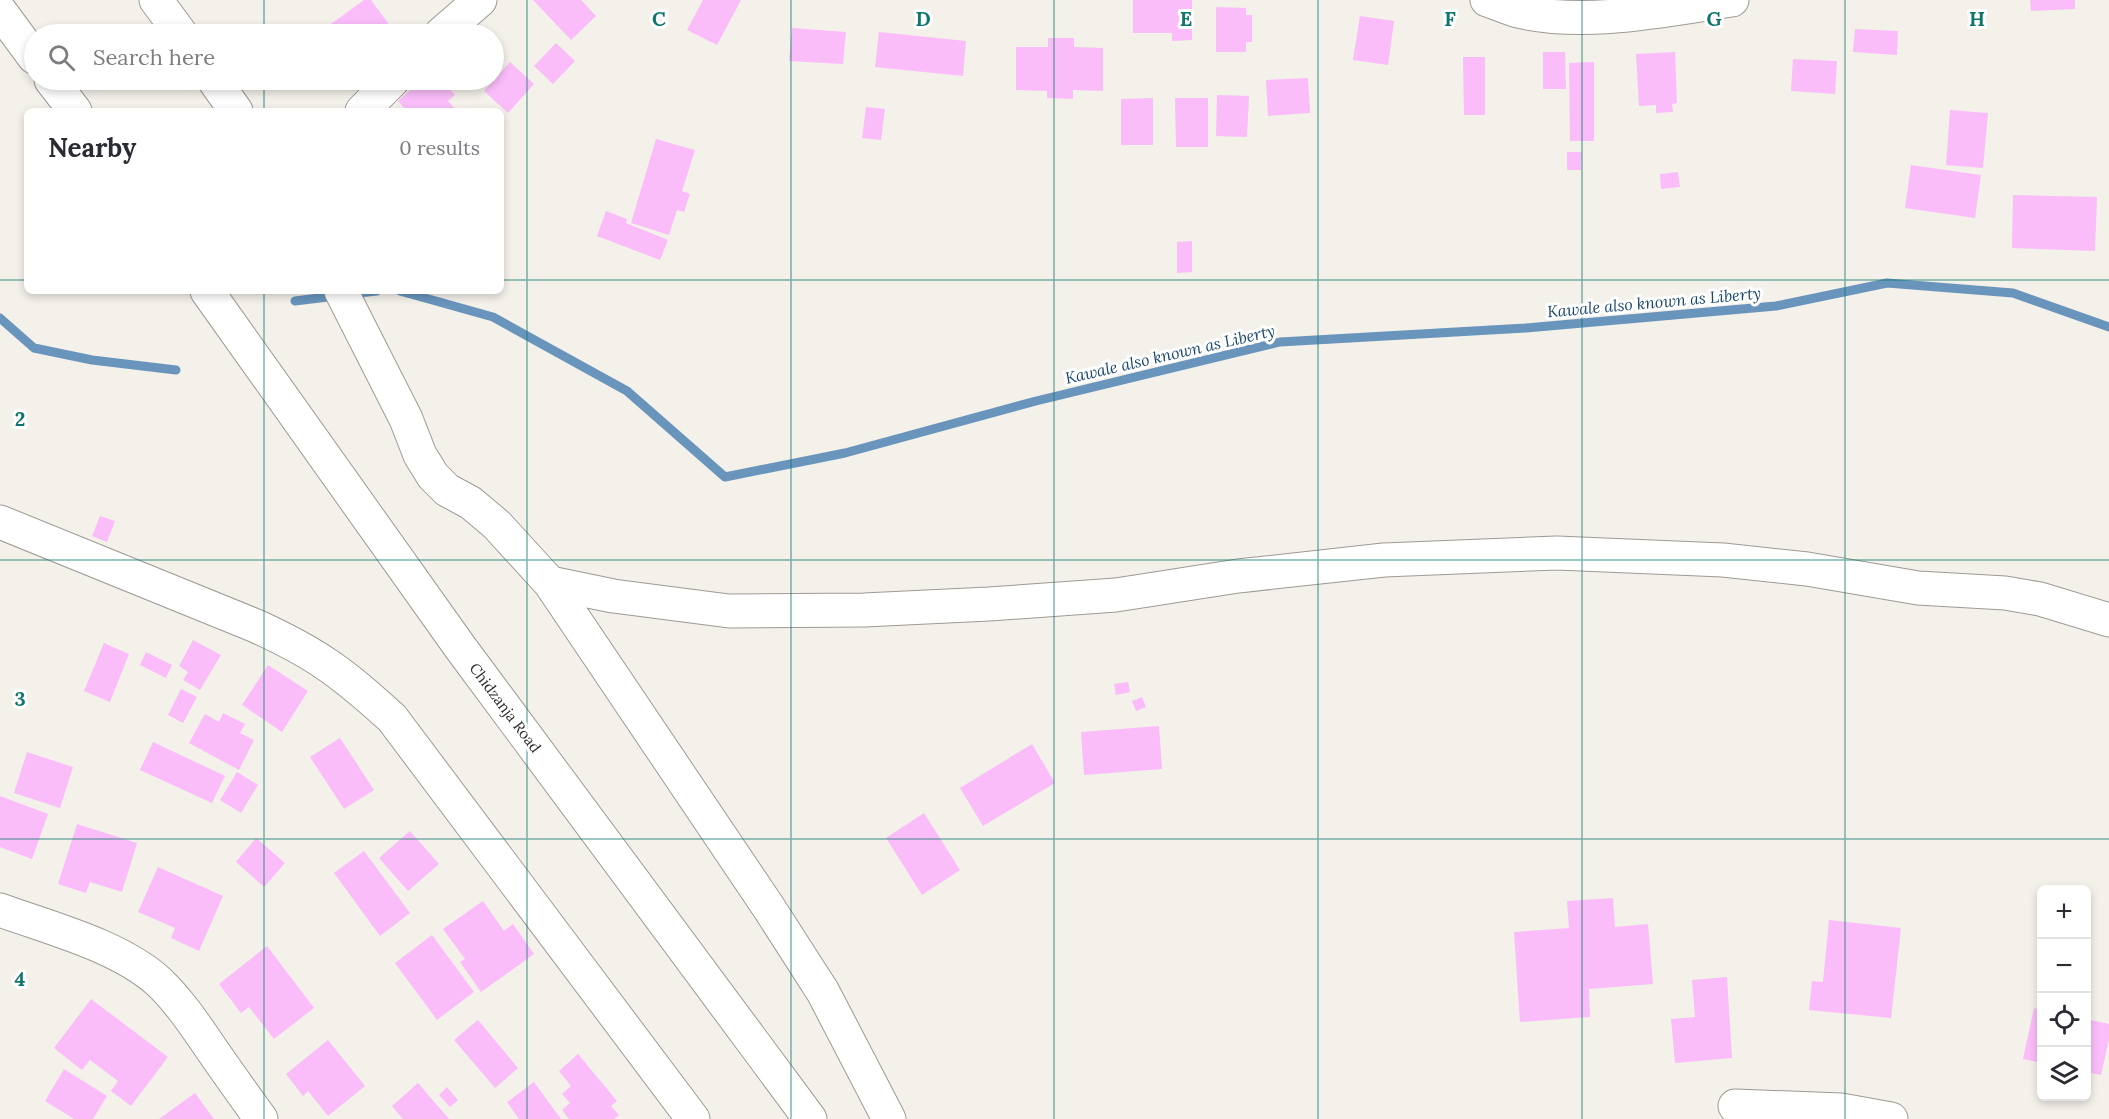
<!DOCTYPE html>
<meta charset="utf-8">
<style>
:root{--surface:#fff;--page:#f2f2f3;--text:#2b2b33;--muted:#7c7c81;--line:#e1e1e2}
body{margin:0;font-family:Lora,serif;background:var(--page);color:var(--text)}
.controls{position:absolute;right:18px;bottom:18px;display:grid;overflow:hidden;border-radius:9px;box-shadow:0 3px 9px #0003}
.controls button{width:54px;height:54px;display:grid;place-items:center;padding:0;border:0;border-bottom:2px solid var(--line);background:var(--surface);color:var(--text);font:30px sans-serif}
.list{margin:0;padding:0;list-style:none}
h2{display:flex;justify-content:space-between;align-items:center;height:78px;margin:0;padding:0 24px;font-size:26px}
h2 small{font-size:20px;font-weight:400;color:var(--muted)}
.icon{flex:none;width:33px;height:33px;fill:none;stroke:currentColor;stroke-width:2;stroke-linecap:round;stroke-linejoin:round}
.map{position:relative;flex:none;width:2109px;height:1119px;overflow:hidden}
.search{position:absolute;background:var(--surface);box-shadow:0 3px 9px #0003;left:24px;top:24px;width:480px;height:66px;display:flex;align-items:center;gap:15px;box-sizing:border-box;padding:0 21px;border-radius:33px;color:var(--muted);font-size:22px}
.panel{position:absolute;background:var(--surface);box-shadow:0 3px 9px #0003;left:24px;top:108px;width:480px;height:186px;border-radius:9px}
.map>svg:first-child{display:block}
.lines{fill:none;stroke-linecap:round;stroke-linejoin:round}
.stream{stroke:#6995bd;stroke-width:9}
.building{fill:#fabdfa}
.street-casing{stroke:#9e9a94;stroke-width:35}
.secondary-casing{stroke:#9e9a94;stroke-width:35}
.street{stroke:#fff;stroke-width:33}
.secondary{stroke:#fff;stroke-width:33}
.grid{fill:none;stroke:#0f766e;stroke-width:1.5;stroke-opacity:0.55}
.labels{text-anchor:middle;stroke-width:6;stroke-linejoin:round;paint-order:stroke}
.street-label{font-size:15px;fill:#2d2c29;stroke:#fff}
.water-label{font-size:16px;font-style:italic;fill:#1a486e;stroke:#fff}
.grid-label{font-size:20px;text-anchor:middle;font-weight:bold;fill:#0f766e;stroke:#fff;stroke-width:6;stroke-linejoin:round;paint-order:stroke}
</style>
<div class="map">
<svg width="2109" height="1119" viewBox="0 0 2109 1119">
<rect width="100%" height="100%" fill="#f4f0ea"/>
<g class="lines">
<path class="stream" d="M400,291L493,317L627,391L725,477L845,453L1036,401L1280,342L1526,328L1776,306L1887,283L2013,293L2109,327
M349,294L377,291
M295,301L336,296
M0,318L34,348L92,360L176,370"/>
</g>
<path class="building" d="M364,0H371L396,34H334L328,26Z
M533,0H581L596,16L571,40Z
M703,0H741L717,45L687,30Z
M1133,0H1192V40L1172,41V33H1133Z
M2030,0H2075V9L2031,11Z
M1216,7L1246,8V15H1252V42H1246V52H1216Z
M1360,16L1394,21L1388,65L1353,60Z
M792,28L846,32L843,64L789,61Z
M1855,29L1898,31L1897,55L1853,52Z
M879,32L966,41L963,76L875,67Z
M1048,38H1074V47L1103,48V91L1073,90V99L1047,98V91L1016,90V47H1048Z
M556,43L575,61L553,84L534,66Z
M1543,52H1565L1566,89H1543Z
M1675,52L1677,103L1672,104L1673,112L1656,113V105L1639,106L1636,54Z
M1463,57H1485V115H1464Z
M1793,59L1837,61L1835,94L1791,91Z
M510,62L534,84L508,113L484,91Z
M1594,62V141H1570L1569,63Z
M1308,78L1310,113L1268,116L1266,80Z
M422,80H441L455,95L448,101L455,109L452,111H407L398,101Z
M1217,95L1249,96L1247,137L1216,136Z
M1153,98V145H1121V99Z
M1175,98H1208V147H1176Z
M866,107L885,109L881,140L862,138Z
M1950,110L1988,113L1983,168L1946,165Z
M656,139L695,150L682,191L690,194L684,212L677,210L669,235L631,223Z
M1567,152H1582L1581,170H1567Z
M1911,165L1981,175L1975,218L1905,208Z
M1678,172L1680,187L1661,189L1660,174Z
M2013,195L2097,197L2095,251L2012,248Z
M606,211L627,219L626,223L668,240L660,260L597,236Z
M1192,241V272L1177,273V242Z
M100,516L115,521L107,542L92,536Z
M193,640L221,655L200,690L183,680L188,672L179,666Z
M104,643L129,654L110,702L84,691Z
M146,652L172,665L166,678L140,665Z
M268,665L308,691L282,732L242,705Z
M1128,682L1130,692L1116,695L1114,684Z
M181,689L197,697L183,723L168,715Z
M1142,697L1146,707L1136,711L1132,701Z
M223,713L245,724L240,733L254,740L239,770L189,743L205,714L219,722Z
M1159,726L1162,769L1084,775L1081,732Z
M340,738L374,790L344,809L310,757Z
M153,742L225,776L212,803L140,770Z
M1032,744L1055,783L983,826L960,788Z
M27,752L73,767L60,808L14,793Z
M237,772L258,785L241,813L220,800Z
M0,796L48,814L32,859L0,847Z
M924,813L960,870L922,895L886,838Z
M77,824L137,843L122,892L90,882L86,893L58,884Z
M410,831L439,864L408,891L379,858Z
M256,838L285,863L264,887L236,862Z
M364,851L410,913L380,936L334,873Z
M158,867L223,896L199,951L171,938L175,928L138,912Z
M1613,898L1615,927L1648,924L1653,984L1589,989L1590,1017L1520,1022L1514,932L1569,928L1567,901Z
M483,901L504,931L513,924L534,954L481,992L460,962L465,959L443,929Z
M1829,920L1901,928L1891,1018L1809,1010L1812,981L1823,982Z
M432,935L474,992L437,1020L395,963Z
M267,946L314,1008L274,1039L249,1007L241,1013L219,984Z
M1727,977L1732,1058L1675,1063L1671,1019L1695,1017L1692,980Z
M91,999L168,1057L131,1106L111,1091L118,1081L90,1060L82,1070L54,1048Z
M2034,1008L2042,1010V1063L2023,1059Z
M2086,1019L2109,1024V1039L2101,1075L2086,1072Z
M478,1020L518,1068L495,1088L454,1040Z
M328,1040L365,1086L328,1116L308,1091L303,1096L286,1074Z
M578,1054L617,1101L611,1106L619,1115L614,1119H569L562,1110L570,1103L562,1094L571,1086L559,1071Z
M64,1069L107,1096L93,1119H74L45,1101Z
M534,1082L561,1119H519L507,1102Z
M418,1083L449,1119H403L392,1106Z
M447,1087L458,1100L450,1107L439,1095Z
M195,1093L214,1119H159Z"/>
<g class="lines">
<defs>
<path id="street" d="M156,0L181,34
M1487,0C1497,3 1507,8 1518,11C1585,27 1665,10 1732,0
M441,34L480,0
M214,80L236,111
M362,111L393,80
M341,291L406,419L420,455L433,476L447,490L471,503L497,525L550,583L769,908L823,992L889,1119
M0,522L256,626C280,637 304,649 326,664C350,680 371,699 392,718L693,1119
M550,583L613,596L729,611L864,610L989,604L1116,595L1238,576L1384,560L1557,553L1723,560L1807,569L1918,588L2005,593L2040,599L2109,620
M0,910C49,928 120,946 159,982C178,1000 193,1022 208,1044C225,1069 243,1094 261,1119
M1735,1106L1841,1110L1891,1119"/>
<path id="secondary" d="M0,11L34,57
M51,80L75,111
M207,291L460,647L810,1119"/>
</defs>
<use href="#street" class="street-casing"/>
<use href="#secondary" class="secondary-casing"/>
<use href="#street" class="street"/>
<use href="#secondary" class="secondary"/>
</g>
<path class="grid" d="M264,0V34M527,0V1119M791,0V1119M1054,0V1119M1318,0V1119M1582,0V1119M1845,0V1119M264,80V111M0,280H27M501,280H2109M264,291V1119M0,560H2109M0,839H2109"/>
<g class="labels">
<g class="street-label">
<text transform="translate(505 708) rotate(53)" y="5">Chidzanja Road</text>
</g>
<g class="water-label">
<text transform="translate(1654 302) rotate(-5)" y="6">Kawale also known as Liberty</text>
<text transform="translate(1170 354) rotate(-13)" y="6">Kawale also known as Liberty</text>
</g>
</g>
<g class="grid-label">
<text x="659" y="26">C</text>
<text x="923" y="26">D</text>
<text x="1186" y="26">E</text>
<text x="1450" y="26">F</text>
<text x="1714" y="26">G</text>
<text x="1977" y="26">H</text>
<text x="20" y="426">2</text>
<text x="20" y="706">3</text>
<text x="20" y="986">4</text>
</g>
</svg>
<div class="controls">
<button>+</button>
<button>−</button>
<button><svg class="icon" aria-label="locate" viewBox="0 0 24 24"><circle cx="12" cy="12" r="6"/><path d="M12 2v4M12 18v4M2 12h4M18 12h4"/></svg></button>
<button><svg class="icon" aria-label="layers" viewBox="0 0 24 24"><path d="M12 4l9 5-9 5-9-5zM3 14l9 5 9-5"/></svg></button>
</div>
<div class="search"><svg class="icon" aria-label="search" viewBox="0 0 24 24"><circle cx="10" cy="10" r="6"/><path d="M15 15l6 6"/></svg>Search here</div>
<section class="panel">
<h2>Nearby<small>0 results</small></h2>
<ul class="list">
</ul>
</section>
</div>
